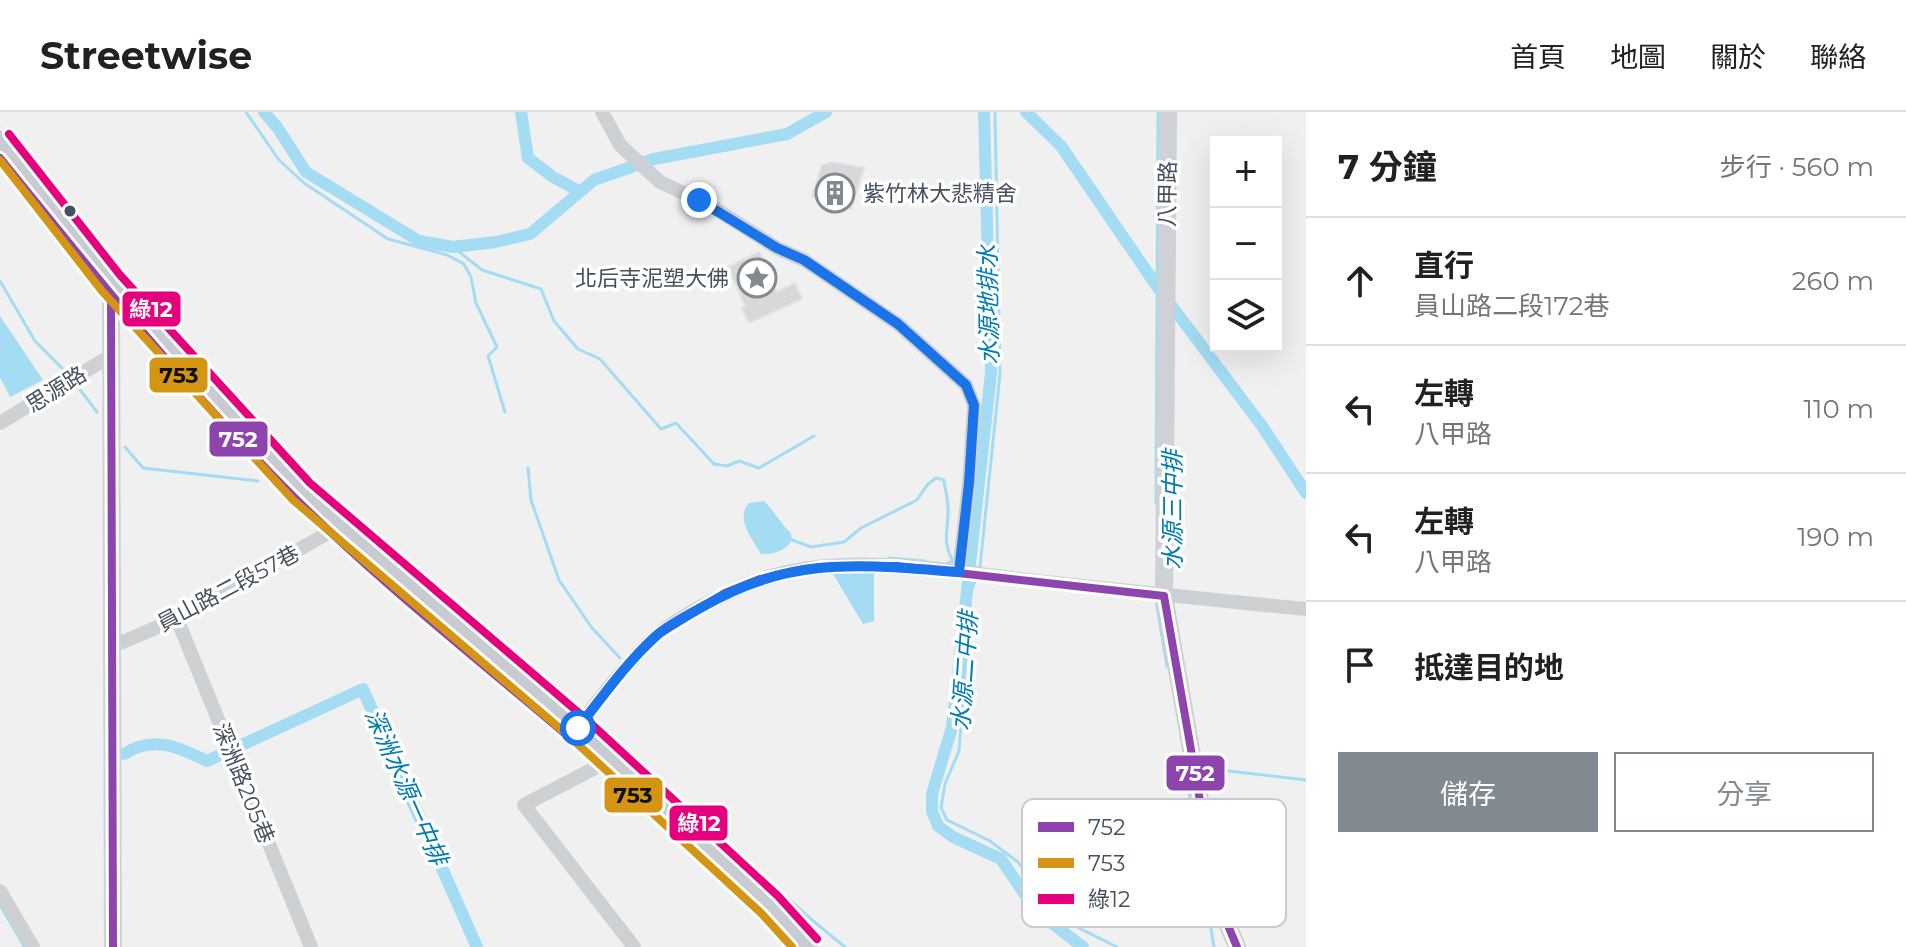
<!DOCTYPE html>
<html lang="zh-TW">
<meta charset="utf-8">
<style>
:root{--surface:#fff;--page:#f6f6f6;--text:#202124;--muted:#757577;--line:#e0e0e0;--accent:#818991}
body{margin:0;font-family:Montserrat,"Noto Sans TC",sans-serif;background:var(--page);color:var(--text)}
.controls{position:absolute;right:24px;top:24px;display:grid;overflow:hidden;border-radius:0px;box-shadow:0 8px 32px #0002}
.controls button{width:72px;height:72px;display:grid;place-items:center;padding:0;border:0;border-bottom:2px solid var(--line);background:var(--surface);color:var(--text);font:40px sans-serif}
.stop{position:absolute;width:24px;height:24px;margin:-18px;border:6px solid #1a73e8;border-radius:50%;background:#fff}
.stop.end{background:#1a73e8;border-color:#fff;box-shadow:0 2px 8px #0008}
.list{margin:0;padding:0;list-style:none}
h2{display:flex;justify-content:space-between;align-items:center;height:104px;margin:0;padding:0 32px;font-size:34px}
h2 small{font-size:26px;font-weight:400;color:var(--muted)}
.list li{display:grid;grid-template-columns:52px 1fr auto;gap:24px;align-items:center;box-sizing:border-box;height:128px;padding:0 32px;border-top:2px solid var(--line)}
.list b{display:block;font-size:30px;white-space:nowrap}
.list p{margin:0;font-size:26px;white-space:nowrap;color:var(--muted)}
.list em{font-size:26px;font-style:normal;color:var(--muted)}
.actions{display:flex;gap:16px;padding:24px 32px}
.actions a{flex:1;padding:18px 0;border:2px solid var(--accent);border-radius:0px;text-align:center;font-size:28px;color:var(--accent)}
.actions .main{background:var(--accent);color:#fff}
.icon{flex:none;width:44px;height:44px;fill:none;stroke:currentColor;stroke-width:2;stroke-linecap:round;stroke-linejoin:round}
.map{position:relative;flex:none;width:1306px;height:835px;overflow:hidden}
header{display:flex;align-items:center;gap:48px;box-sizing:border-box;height:112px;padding:0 40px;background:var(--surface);border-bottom:2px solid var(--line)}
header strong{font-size:38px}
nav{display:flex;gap:44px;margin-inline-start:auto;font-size:28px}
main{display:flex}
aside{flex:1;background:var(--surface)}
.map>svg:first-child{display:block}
.water{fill:#a4dcf3}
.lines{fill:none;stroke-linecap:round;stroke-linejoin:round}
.stream{stroke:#a4dcf3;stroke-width:3}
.canal{stroke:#a4dcf3;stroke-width:12}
.building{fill:#d8d8da;stroke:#e2e2e3;stroke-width:2}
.street{stroke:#ced1d4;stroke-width:14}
.secondary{stroke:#ced1d5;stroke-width:18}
.primary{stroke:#c8cbd1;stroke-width:20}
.bus-1-casing{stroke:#fff;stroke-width:14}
.bus-2-casing{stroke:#fff;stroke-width:14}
.bus-3-casing{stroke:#fff;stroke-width:14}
.bus-1{stroke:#8e44ad;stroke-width:8}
.bus-2{stroke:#d39513;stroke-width:8}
.bus-3{stroke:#e5007d;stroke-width:8}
.route{stroke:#1a73e8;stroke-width:10}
.bus-dot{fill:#45515e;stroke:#fff;stroke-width:3}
.labels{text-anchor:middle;stroke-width:7;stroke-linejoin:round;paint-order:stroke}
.poi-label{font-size:22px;fill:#45515e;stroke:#fff;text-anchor:start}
.street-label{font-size:22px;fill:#45515e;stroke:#fff}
.water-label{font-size:24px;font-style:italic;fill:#017daf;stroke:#fff}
.key{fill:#fff;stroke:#c7cbcf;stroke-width:2}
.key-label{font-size:22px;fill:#45515e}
.line-badge{stroke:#fff;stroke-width:3}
.badge-label{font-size:22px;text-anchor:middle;font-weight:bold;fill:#fff}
.pale-badge-label{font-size:22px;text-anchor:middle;font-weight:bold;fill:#111}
</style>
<header>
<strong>Streetwise</strong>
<nav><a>首頁</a><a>地圖</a><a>關於</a><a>聯絡</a></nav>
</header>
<main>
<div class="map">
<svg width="1306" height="835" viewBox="0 0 1306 835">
<rect width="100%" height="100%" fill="#f1f0f0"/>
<path class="water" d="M0,204L43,268L10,285L0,265Z
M764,389C775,400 780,411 791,421L792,428C784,440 775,442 761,442C752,426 735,407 749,391Z
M830,457H862L874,461V509L863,512Z"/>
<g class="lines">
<path class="stream" d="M246,0L279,48L304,71L388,127L447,143L464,152L471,165L476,191L497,235L488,244L505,300
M453,135L482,158L541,177L554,209L578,237L600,247L661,317L676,311L714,352L727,354L739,349L759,356L814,324
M0,169L35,229L67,261
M78,275L97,300
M125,335L143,356L258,369
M528,356L531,388L559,468L592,516L620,546
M309,370L579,600
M1156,392L1158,0
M792,428L811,435L844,430L861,416L917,388L927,373L936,366L944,368C945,377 948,387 948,396C949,416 941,429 953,449L948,451
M889,446L925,449
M967,451L968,452
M980,455L1000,262L995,0
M976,466L971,480L959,639L945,672L941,696L947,708L990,729L1018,750L1045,788L1069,811L1117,835
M1156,488L1167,555
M360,583L472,835
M594,612L812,808L845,835
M1202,656L1306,668
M1187,669L1214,835
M0,793L24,834"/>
<path class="canal" d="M264,0L277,15L306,60L419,129L453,135L496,130L530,122L594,68L654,47L787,22L826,0
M521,0L528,46L553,65L579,79
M984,0L991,261L952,615L932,682V699L938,714L953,725L1001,747L1036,799L1083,835
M1026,0L1061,34L1156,173L1262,314L1306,381
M124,642C153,623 179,635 207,649L363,577L477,835"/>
</g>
<path class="building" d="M833,50L864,56L851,97L812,84L822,53Z
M759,140L777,180L795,171L802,187L749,211L742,196L745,194L728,155Z"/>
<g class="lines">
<path class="street" d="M602,0L620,33L660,70L711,94L777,136L804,148L898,212L966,273L974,293L969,371L959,460
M0,311L112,243
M177,507L311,835
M113,534L177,507L340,414
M570,626C596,591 624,553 657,524C675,507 702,494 724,482C822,431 942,459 1046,470C1133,479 1219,489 1306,497
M612,647L524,693L634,835
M0,779L33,835"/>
<path class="secondary" d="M1168,0L1164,484L1212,757L1224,804L1237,835
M111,171L113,835"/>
<path class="primary" d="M0,29L111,171L302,380L578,616L770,793L808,835"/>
<defs>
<path id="bus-1" d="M0,46C93,161 186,277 291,382C378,469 476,546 570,626L631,549L659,522L725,481L760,467L821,455L896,454L1164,484
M111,184L113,835
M1164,484L1212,757L1224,804L1237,835"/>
<path id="bus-2" d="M0,48L102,179L293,388L570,625L761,801L792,835"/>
<path id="bus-3" d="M9,22L120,163L310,371L586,607L778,784L817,827"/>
</defs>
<use href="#bus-1" class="bus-1-casing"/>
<use href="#bus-2" class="bus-2-casing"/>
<use href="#bus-3" class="bus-3-casing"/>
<use href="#bus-1" class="bus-1"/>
<use href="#bus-2" class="bus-2"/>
<use href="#bus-3" class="bus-3"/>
</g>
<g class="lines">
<path class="route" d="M578,616C603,584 627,550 657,523C670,512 688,503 704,494C792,443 862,453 959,460L969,371L974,293L966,273L898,212L804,148L777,136L699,88"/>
</g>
<defs>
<symbol id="building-ring" viewBox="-11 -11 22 22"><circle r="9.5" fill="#fff" stroke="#818991" stroke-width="1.5"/><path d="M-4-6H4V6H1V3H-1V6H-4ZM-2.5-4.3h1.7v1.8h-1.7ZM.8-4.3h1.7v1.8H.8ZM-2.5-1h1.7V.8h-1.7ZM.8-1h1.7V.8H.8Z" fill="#818991"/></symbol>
<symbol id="sight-ring" viewBox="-11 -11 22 22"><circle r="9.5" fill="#fff" stroke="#818991" stroke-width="1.5"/><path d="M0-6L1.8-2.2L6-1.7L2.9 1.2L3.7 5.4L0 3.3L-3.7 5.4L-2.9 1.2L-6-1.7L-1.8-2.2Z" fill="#818991"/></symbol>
</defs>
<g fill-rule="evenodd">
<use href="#building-ring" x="813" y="59" width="44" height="44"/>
<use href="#sight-ring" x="735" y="144" width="44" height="44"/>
</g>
<circle class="bus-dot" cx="70" cy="99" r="7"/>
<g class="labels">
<g class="poi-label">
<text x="863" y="89">紫竹林大悲精舍</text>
<text x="729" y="174" text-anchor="end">北后寺泥塑大佛</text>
</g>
<g class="street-label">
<text transform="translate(1167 82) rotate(-89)" y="8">八甲路</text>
<text transform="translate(56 277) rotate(-32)" y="8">思源路</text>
<text transform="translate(228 476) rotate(-28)" y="8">員山路二段57巷</text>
<text transform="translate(244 671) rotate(68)" y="8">深洲路205巷</text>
</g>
<g class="water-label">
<text transform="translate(989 193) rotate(-91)" y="8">水源地排水</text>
<text transform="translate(1173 398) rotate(-90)" y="8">水源三中排</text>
<text transform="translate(965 559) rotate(-86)" y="8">水源二中排</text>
<text transform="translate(406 675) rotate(66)" y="8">深洲水源一中排</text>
</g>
</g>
<rect x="1022" y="687" width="264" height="128" rx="12" class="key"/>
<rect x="1038" y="710" width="36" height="10" fill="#8e44ad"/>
<rect x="1038" y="746" width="36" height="10" fill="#d39513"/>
<rect x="1038" y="782" width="36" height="10" fill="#e5007d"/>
<g class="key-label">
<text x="1088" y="723">752</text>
<text x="1088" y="759">753</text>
<text x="1088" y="795">綠12</text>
</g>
<g class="line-badge">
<rect x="121" y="178" width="61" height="38" rx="8" fill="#e5007d"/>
<rect x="148" y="244" width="61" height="38" rx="8" fill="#d39513"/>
<rect x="208" y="308" width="61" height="38" rx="8" fill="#8e44ad"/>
<rect x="1165" y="642" width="61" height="38" rx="8" fill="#8e44ad"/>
<rect x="603" y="664" width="61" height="38" rx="8" fill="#d39513"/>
<rect x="668" y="692" width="61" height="38" rx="8" fill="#e5007d"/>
</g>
<g class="badge-label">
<text x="151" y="205">綠12</text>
<text x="238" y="335">752</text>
<text x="1195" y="669">752</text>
<text x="699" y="719">綠12</text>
</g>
<g class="pale-badge-label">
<text x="179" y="271">753</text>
<text x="633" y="691">753</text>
</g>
</svg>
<div class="controls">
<button>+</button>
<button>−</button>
<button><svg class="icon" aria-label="layers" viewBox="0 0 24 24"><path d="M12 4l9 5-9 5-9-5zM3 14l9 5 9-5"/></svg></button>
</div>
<div class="stop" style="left:578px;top:616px"></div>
<div class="stop end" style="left:699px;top:88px"></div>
</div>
<aside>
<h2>7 分鐘<small>步行 · 560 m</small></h2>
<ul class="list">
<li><svg class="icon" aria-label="ahead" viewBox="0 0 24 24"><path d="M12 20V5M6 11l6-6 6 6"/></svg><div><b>直行</b><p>員山路二段172巷</p></div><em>260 m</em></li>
<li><svg class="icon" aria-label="left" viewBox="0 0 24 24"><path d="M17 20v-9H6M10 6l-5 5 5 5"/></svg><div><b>左轉</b><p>八甲路</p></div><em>110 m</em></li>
<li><svg class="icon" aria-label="left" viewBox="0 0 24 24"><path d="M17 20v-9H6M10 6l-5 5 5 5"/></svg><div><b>左轉</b><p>八甲路</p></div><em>190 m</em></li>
<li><svg class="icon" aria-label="arrive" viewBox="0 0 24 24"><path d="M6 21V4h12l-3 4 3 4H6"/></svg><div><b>抵達目的地</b></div></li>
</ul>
<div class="actions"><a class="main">儲存</a><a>分享</a></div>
</aside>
</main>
